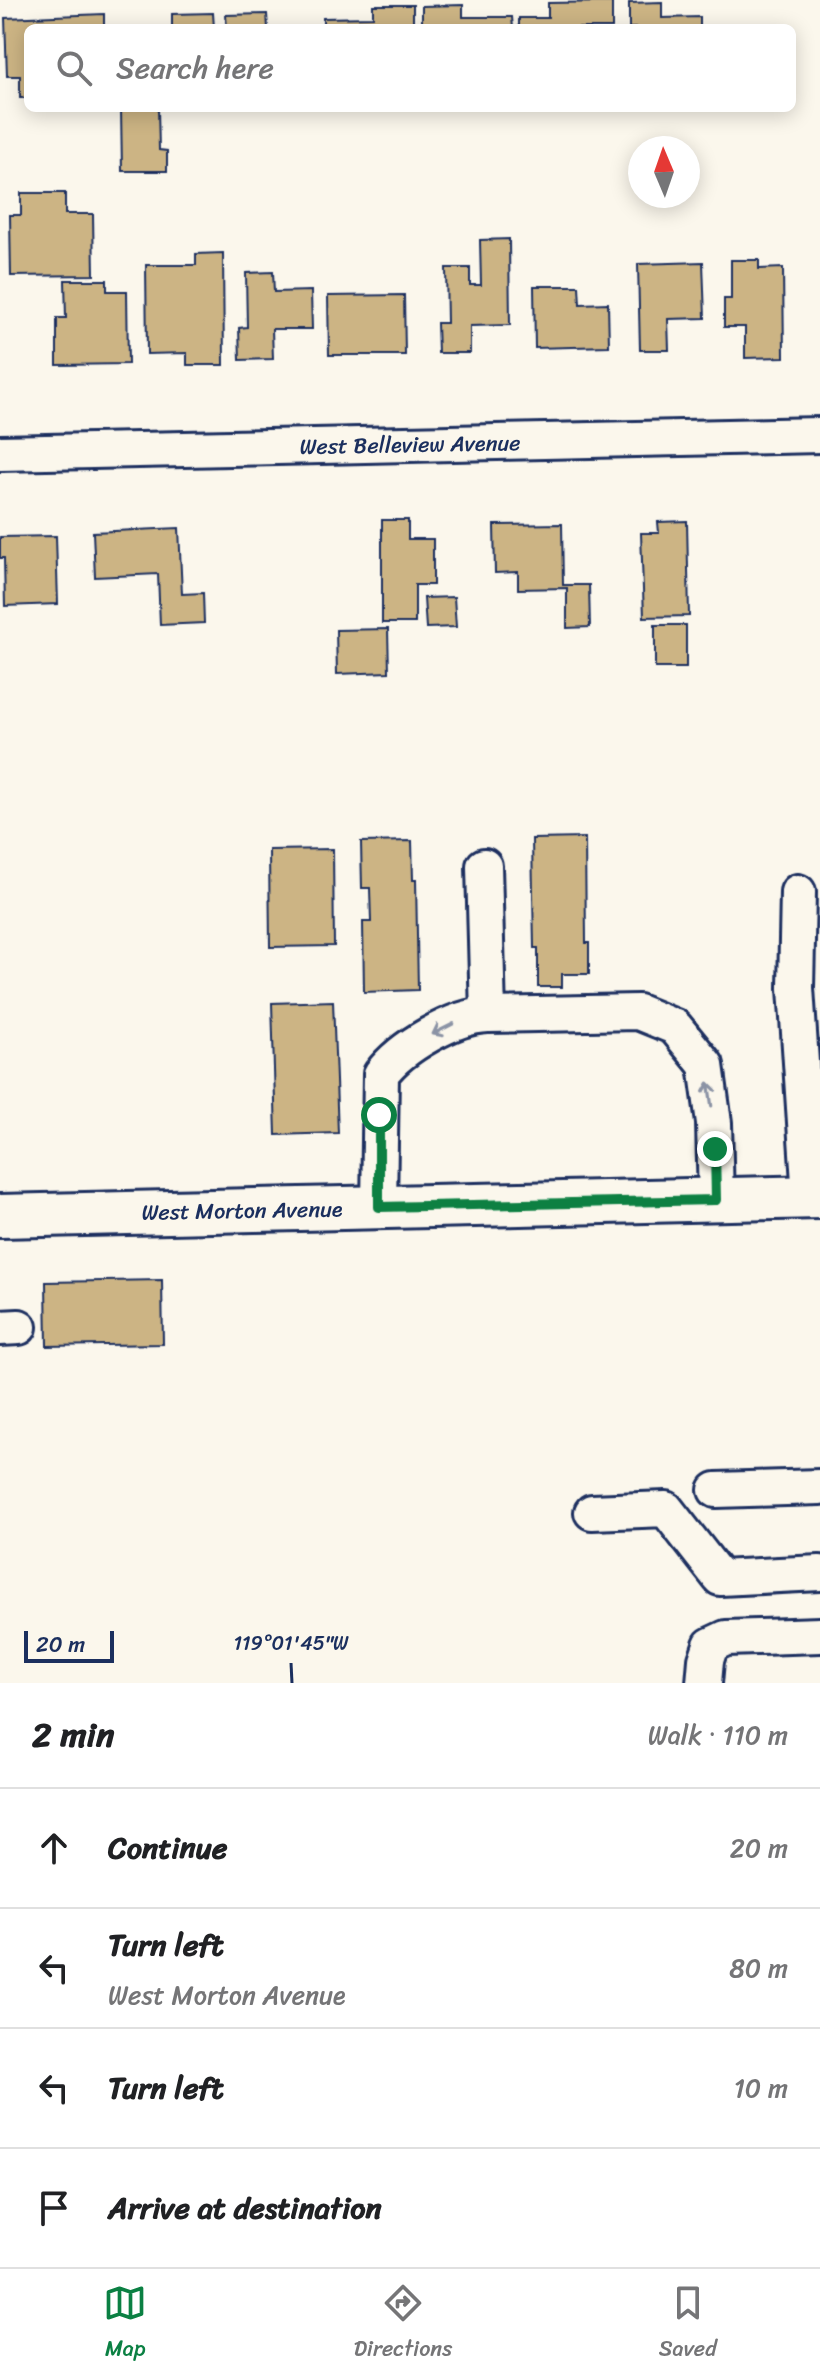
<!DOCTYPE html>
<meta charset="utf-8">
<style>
:root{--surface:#fff;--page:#f6f6f6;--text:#202124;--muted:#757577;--line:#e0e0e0;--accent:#0b8043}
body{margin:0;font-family:Sriracha,sans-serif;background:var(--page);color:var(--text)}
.compass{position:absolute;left:628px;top:136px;width:72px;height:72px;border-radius:50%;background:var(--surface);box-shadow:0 4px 20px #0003;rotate:358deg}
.scale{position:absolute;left:24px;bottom:20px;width:90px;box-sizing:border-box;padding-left:8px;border:4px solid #1b2f5e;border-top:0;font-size:22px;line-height:28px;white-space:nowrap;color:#1b2f5e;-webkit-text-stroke:6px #fbf7ec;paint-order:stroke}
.stop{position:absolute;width:24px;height:24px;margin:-18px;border:6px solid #0b8043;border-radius:50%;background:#fff}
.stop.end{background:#0b8043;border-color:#fff;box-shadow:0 2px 8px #0008}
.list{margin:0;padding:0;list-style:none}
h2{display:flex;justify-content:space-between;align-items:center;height:104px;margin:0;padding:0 32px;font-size:34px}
h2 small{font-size:26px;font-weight:400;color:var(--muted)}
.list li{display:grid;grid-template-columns:52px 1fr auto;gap:24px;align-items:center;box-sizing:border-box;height:120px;padding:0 32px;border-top:2px solid var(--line)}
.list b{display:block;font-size:30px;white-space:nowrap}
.list p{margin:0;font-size:26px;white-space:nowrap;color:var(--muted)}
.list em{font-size:26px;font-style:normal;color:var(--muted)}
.icon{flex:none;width:44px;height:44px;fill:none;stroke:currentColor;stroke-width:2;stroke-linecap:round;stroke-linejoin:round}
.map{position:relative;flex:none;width:820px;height:1683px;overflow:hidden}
.search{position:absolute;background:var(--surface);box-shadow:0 4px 20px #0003;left:24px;right:24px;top:24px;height:88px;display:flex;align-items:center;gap:20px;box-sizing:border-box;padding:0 28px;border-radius:12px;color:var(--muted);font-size:30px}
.sheet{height:584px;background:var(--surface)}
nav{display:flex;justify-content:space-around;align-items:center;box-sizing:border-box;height:112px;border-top:2px solid var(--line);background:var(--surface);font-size:22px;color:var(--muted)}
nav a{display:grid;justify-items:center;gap:4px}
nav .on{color:var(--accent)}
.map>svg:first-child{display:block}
.building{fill:#ccb484;stroke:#1b2f5e;stroke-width:2}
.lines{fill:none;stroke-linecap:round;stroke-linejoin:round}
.minor-casing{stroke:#1b2f5e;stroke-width:40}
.major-casing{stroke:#1b2f5e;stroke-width:48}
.minor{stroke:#fbf7ec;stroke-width:34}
.major{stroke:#fbf7ec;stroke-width:42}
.oneway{stroke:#8b93a5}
.route{stroke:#0b8043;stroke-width:10}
.ticks{fill:none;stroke:#1b2f5e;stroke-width:3}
.labels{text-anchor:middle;stroke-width:6;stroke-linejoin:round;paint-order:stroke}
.street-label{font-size:22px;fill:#1b2f5e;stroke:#fbf7ec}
.ticks-label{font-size:20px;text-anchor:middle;fill:#1b2f5e;stroke:#fbf7ec;stroke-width:6;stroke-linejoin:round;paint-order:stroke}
</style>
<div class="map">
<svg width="820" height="1683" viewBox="0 0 820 1683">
<rect width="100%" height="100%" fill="#fbf7ec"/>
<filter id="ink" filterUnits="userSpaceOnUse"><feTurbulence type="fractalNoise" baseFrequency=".0125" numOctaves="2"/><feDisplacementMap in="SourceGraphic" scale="16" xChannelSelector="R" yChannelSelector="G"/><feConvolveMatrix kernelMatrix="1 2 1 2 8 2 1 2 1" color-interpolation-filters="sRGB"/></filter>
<g filter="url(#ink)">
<path class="building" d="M612,2V28H519V18H548V3Z
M662,2V18L700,17V28H629V3Z
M373,5H413V28H323V18L373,17Z
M463,5V17H512L513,28H422V6Z
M213,13L214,28H172V14Z
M104,14V28H28V98H20V76H7L5,18Z
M267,14L268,28H227L226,15Z
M121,108H158L159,150L167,151V171H122Z
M21,193H65V214H93L94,275L11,276L10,215H21Z
M509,239L510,325L470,326V353H438L437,323H447L446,268H470V285H481L480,240Z
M223,253L224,365H187V353L147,354L146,265H196V254Z
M731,260H759V269L783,268L784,357L745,358V327H724V299H731Z
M703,262L705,318L668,319L669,350H640L638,264Z
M273,272L274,292L311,291L312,329H272L273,359L240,360L239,328L247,327L246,273Z
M65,280H107V291H127L128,364L57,365V318H66Z
M534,286H579L580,304L608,303L609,346L535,348Z
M404,295L405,355H329L328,296Z
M382,520H408V539H433V585H415V623H382Z
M687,521L689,616L644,617L641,533H659L658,522Z
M562,524L563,585H589L590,627L567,628V588L518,589V572L495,573L494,525Z
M179,528L182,594L203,593L204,623L160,625L158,574L95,577L93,532Z
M56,536L58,604L5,606L4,558H0V537Z
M454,597L456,627L426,628L424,598Z
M655,625H686V668H655Z
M388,629L389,672L337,674L336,630Z
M585,838L586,943H589V974H562V987H538V948H534L532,839Z
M412,841L413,880H416L418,990L364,992L363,922H371L370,888H362L361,842Z
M333,849L334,946L270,947L269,850Z
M333,1001L338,1133L276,1135L272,1003Z
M162,1280L163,1344L47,1346L46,1282Z"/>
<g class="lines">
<defs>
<path id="minor" d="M0,453L820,435
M484,866L488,1015
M798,892L796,988L810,1197
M379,1207L381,1074C401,1047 454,1016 488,1015L638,1012L675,1027L706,1065L714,1123L716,1200
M0,1328L19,1327
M716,1490L820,1487
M592,1512L666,1509L720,1578L820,1573
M704,1683L706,1660L711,1645L726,1638L820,1635"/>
<path id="major" d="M0,1216L820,1197"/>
</defs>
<use href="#minor" class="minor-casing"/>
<use href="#major" class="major-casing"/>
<use href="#minor" class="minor"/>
<use href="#major" class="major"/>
</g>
<defs><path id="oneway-shaft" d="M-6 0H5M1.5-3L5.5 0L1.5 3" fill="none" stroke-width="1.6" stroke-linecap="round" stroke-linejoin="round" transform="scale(2)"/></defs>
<g class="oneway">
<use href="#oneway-shaft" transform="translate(443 1029) rotate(153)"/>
<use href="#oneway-shaft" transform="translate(710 1094) rotate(-98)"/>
</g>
</g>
<g class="lines" filter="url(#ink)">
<path class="route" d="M379,1115V1207L716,1200L715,1149"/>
</g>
<path class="ticks" d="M291,1663L292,1683"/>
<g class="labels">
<g class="street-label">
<text transform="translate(410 444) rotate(-1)" y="8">West Belleview Avenue</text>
<text transform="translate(242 1210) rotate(-1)" y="8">West Morton Avenue</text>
</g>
</g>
<g class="ticks-label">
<text x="291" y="1650">119°01'45"W</text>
</g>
</svg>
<svg class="compass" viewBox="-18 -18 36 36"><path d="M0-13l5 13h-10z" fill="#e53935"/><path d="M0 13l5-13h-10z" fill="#757577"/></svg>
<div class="scale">20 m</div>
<div class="stop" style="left:379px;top:1115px"></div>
<div class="stop end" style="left:715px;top:1149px"></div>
<div class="search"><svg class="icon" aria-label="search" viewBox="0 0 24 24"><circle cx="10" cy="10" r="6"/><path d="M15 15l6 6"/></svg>Search here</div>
</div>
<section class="sheet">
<h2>2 min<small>Walk · 110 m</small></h2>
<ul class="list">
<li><svg class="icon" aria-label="ahead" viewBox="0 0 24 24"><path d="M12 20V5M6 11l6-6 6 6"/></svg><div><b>Continue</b></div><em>20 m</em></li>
<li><svg class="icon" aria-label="left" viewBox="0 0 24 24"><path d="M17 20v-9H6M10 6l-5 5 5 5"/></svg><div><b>Turn left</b><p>West Morton Avenue</p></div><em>80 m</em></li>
<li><svg class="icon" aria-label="left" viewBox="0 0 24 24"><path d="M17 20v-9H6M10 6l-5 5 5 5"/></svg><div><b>Turn left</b></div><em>10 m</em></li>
<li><svg class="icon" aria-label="arrive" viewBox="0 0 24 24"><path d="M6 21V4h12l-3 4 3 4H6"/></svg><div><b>Arrive at destination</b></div></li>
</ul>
</section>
<nav>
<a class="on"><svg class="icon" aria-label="map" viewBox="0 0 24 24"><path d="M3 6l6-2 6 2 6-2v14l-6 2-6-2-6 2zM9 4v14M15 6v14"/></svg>Map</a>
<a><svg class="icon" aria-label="directions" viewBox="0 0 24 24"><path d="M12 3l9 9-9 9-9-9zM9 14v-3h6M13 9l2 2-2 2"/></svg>Directions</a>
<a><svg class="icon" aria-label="saved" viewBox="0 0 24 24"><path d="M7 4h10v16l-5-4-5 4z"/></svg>Saved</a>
</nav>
